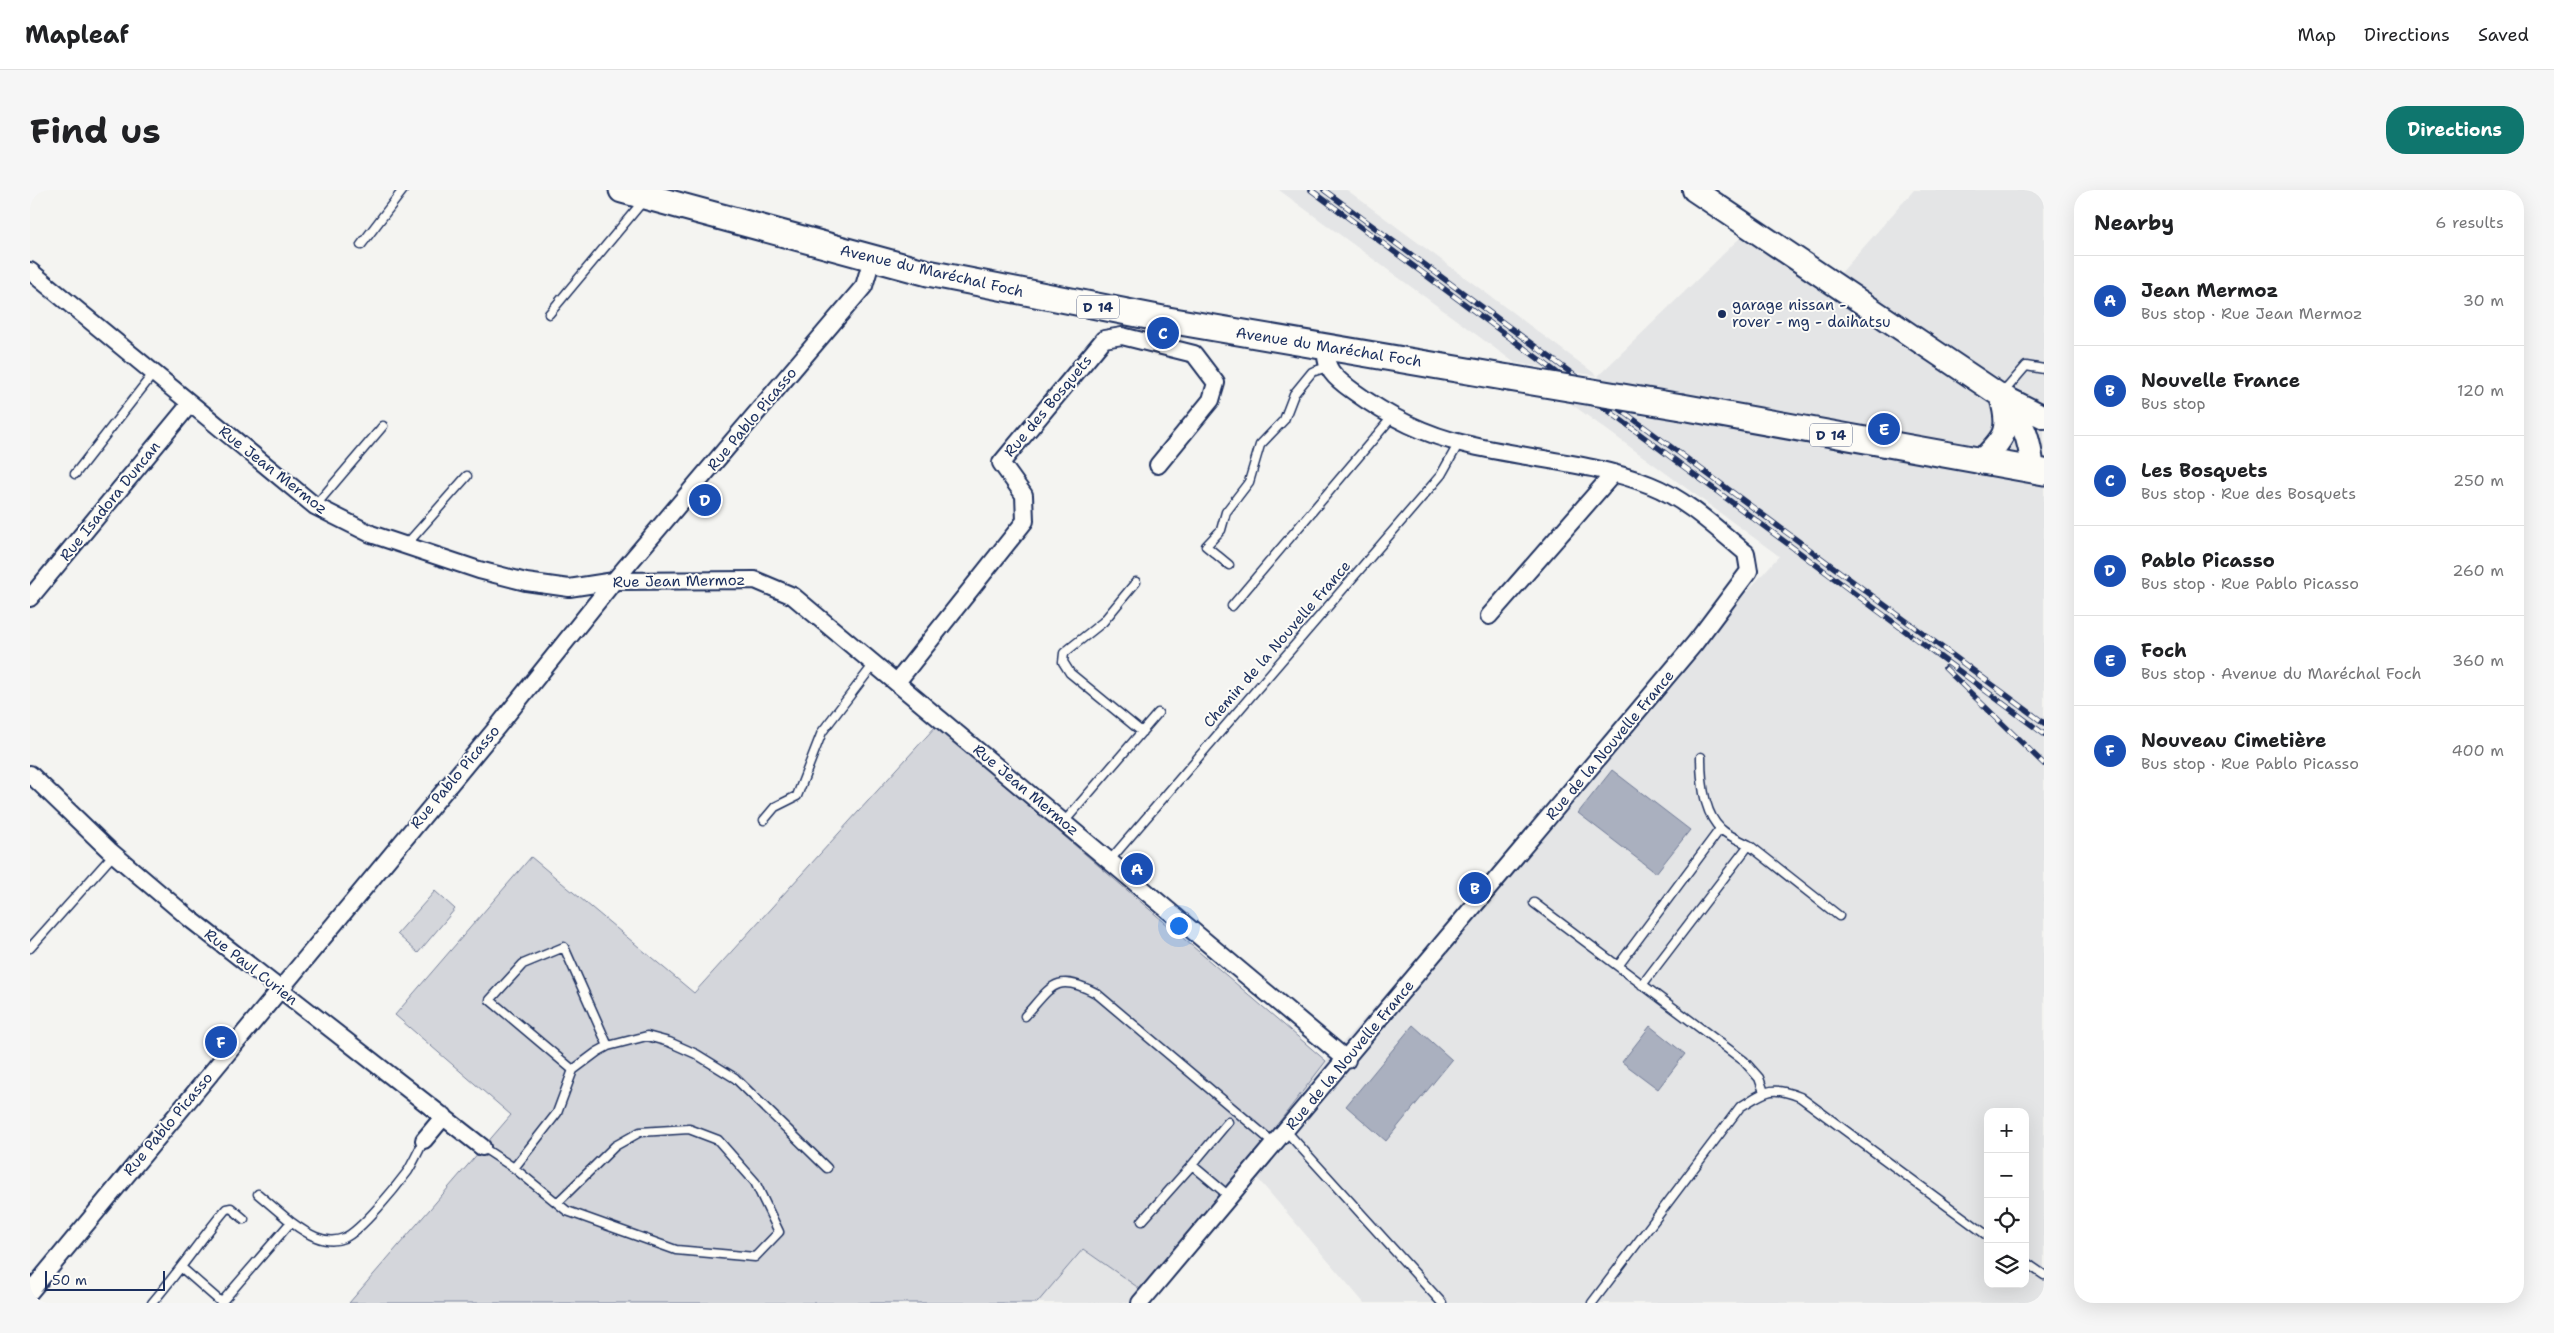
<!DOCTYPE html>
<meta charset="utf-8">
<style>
:root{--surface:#fff;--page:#f6f6f6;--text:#202124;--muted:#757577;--line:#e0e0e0;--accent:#0f766e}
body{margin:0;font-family:"Shantell Sans",sans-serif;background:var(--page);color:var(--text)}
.controls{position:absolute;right:15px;bottom:15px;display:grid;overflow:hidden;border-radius:10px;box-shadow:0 5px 20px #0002}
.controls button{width:45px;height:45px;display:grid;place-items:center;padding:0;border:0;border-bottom:1px solid var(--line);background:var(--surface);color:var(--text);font:25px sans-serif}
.scale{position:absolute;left:15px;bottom:12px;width:120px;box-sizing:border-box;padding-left:5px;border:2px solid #1b2f5e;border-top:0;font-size:14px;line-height:18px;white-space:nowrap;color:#1b2f5e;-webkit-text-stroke:4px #fdfcf7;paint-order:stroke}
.you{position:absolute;left:1148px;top:735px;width:18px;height:18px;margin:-12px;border:4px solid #fff;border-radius:50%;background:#1a73e8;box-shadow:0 0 0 8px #1a73e833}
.badge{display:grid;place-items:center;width:32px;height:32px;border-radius:50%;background:var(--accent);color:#fff;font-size:16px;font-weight:700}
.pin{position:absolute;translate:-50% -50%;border:2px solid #fff;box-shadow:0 1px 5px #0006}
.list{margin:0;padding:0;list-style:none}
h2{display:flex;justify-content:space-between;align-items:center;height:65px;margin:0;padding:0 20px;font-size:21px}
h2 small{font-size:16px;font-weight:400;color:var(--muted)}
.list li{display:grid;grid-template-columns:32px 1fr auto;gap:15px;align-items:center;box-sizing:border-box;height:90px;padding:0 20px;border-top:1px solid var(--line)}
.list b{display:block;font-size:19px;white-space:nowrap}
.list p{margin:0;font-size:16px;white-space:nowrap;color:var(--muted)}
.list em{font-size:16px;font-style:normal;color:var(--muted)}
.icon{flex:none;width:28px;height:28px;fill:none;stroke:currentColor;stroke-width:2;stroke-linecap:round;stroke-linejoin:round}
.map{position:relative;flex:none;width:2014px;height:1113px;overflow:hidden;border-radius:20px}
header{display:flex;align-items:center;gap:30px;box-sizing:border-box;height:70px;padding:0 25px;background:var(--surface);border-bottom:1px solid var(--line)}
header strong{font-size:24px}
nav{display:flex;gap:28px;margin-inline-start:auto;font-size:18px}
.intro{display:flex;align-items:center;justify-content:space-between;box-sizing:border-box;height:120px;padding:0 30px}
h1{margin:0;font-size:35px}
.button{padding:12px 22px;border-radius:20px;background:var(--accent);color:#fff;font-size:18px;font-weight:700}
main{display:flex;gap:30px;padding:0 30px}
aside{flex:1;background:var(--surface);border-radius:20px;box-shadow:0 5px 20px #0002}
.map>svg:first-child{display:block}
.built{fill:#e4e5e6;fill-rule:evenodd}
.green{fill:#d4d6db;stroke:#78829c}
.water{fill:#aab0bf;stroke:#717c98}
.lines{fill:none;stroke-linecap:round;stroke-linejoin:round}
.service-casing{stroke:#1b2f5e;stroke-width:11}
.minor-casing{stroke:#1b2f5e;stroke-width:20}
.secondary-casing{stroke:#1b2f5e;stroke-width:26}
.primary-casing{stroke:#1b2f5e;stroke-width:29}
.service{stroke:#fdfcf7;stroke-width:8}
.minor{stroke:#fdfcf7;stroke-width:16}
.secondary{stroke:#fdfcf7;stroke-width:22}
.primary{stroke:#fdfcf7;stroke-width:25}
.rail-casing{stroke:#1b2f5e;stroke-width:5.5}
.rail{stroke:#fdfcf7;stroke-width:4;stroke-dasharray:11;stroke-linecap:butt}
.primary-bridge-casing{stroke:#1b2f5e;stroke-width:29;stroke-linecap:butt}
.primary-bridge{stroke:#fdfcf7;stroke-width:25}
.poi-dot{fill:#1b2f5e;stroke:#fdfcf7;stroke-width:2}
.labels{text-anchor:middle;stroke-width:4;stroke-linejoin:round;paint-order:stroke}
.shield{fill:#fdfcf7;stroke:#5f6c8c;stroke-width:1}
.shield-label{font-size:14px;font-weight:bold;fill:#1b2f5e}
.street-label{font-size:15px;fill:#1b2f5e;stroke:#fdfcf7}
.poi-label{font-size:15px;fill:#1b2f5e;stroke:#fdfcf7;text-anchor:start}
</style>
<header>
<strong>Mapleaf</strong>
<nav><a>Map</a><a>Directions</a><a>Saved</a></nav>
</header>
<div class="intro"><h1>Find us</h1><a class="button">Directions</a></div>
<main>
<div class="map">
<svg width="2014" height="1113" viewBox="0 0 2014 1113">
<rect width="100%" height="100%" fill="#f4f4f1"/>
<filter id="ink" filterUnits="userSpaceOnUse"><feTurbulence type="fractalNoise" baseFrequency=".02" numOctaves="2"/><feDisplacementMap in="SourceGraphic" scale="10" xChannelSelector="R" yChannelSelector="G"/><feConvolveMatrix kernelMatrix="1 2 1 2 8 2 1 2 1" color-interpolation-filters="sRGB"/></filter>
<g filter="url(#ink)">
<path class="built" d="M1249,0H1317L1568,186L1714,44L1796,100L1884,0H2014V1113H1334L1216,975L1296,871L1749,366L1540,213L1624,228L1568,186L1485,173ZM1958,922H1995V1094H1958Z
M1053,1059L1113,1101L1103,1113H1007Z"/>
<path class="green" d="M906,536L1296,871L1216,975L1113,1101L1053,1059L1007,1113H319L481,925L365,825L501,667L664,803Z
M405,701L425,719L388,763L367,744Z"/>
<path class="water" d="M1582,580L1660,640L1626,683L1548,623Z
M1383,835L1422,870L1356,951L1316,916Z
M1620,836L1655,864L1628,899L1592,872Z"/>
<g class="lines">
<defs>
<path id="service" d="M331,55L373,0
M519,124L614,10
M1972,204L1996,176L2014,179
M45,284L123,184
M285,316L353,236
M376,355L437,286
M1199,375L1176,356L1191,340L1196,322L1219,292L1230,255L1254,230L1264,204L1282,182L1297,177
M1106,392L1073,432L1034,463L1033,472L1040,483L1112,542
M1202,416L1363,226
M734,630L745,617L767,606L792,542L844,474
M1034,632L1128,523
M1719,655L1809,726
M1080,670L1411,285L1425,260L1428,252
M1504,713L1714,871L1729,888L1734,902
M0,758L84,664
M1588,776L1690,639
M1612,795L1719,655C1710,650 1698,646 1691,639C1673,623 1671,589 1671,567
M995,826C1022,796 1025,782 1066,803L1245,954
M543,880L460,810L493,774L534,757L578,856
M1256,941L1412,1113
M452,957L484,978L537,1021L646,1060L725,1067L749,1042L725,992L688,950L659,939L610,942L585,956L527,1013
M1162,975L1198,932
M484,978L527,923L543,880L567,862L578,856L617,846L639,852L666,864L705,888L797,978
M228,1004L261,1032
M1112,1031L1162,975L1199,1006
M1995,1072L2014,1085
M152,1078L192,1113
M122,1113C148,1083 170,1050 196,1019L201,1018L214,1029
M191,1113L261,1032C276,1043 295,1056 314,1048C331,1041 366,997 378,981C384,971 389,960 394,950
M1562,1113L1710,917C1736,901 1741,895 1770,907L1958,1046"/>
<path id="minor" d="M0,81L285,316L341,344L449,380L496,392L539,398L584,391L725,390L763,406L1317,870
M0,408L160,214
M1459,426L1584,283
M867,492L995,331L994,305L971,273L1074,149L1092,146L1164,164L1186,193L1181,210L1128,275
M0,584L79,660L159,728L452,957
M394,950L414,926
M0,1102L468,536L584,391L834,96L842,69
M1110,1113L1665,453L1719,381L1716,363C1687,339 1656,309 1620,295C1562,272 1496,269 1435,254C1395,245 1356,225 1323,201C1306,189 1292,178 1297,156"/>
<path id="secondary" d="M1664,0L1971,206C1994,235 1999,243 2003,281
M1974,207L2014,227
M1950,272C1975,247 1981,241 1971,207"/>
<path id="primary" d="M592,0L898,83L1138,130L1479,188
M1652,217L2014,282"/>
</defs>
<use href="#service" class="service-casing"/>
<use href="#minor" class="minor-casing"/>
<use href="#secondary" class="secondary-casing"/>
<use href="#primary" class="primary-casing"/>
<use href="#service" class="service"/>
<use href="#minor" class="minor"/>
<use href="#secondary" class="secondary"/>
<use href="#primary" class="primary"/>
<defs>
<path id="rail" d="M1281,0L2014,544
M1294,0L2014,533
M1915,478L2014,574"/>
</defs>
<use href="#rail" class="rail-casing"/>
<use href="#rail" class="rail"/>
<defs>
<path id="primary-bridge" d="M1479,188L1652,217"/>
</defs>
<use href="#primary-bridge" class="primary-bridge-casing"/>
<use href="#primary-bridge" class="primary-bridge"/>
</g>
</g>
<circle class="poi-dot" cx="1692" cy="124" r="5"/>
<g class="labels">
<g class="shield">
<rect x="1047" y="105.5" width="42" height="23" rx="4"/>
<rect x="1780" y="233.5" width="42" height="23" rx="4"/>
</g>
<g class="shield-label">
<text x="1068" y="122">D 14</text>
<text x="1801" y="250">D 14</text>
</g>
<g class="street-label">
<text transform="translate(902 81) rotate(13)" y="5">Avenue du Maréchal Foch</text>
<text transform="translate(1299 157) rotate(9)" y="5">Avenue du Maréchal Foch</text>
<text transform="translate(1018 216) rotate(-50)" y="5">Rue des Bosquets</text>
<text transform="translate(722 229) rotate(-50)" y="5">Rue Pablo Picasso</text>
<text transform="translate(243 280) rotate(38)" y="5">Rue Jean Mermoz</text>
<text transform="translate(80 311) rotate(-51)" y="5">Rue Isadora Duncan</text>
<text transform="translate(649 391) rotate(-1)" y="5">Rue Jean Mermoz</text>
<text transform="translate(1247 454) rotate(-49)" y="5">Chemin de la Nouvelle France</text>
<text transform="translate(1580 555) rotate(-50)" y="5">Rue de la Nouvelle France</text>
<text transform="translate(425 587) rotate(-50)" y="5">Rue Pablo Picasso</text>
<text transform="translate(996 600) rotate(40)" y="5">Rue Jean Mermoz</text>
<text transform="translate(221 777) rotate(38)" y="5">Rue Paul Curien</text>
<text transform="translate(1320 865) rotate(-50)" y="5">Rue de la Nouvelle France</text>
<text transform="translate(138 934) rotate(-50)" y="5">Rue Pablo Picasso</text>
</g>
<g class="poi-label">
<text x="1702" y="120">garage nissan -<tspan x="1702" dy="17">rover - mg - daihatsu</tspan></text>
</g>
</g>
</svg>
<div class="controls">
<button>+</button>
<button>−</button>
<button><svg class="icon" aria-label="locate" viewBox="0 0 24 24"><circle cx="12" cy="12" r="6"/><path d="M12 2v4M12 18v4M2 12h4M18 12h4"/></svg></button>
<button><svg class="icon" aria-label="layers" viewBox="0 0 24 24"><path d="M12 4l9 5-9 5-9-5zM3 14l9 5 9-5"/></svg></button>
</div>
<div class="scale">50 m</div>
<div class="you"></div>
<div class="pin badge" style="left:1107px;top:679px;background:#1a4fb4">A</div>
<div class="pin badge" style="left:1445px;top:698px;background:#1a4fb4">B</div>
<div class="pin badge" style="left:1133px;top:143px;background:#1a4fb4">C</div>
<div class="pin badge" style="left:675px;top:310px;background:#1a4fb4">D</div>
<div class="pin badge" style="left:1854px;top:239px;background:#1a4fb4">E</div>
<div class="pin badge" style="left:191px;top:852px;background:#1a4fb4">F</div>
</div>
<aside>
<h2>Nearby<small>6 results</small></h2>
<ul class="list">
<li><span class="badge" style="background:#1a4fb4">A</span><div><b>Jean Mermoz</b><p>Bus stop · Rue Jean Mermoz</p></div><em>30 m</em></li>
<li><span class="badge" style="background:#1a4fb4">B</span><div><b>Nouvelle France</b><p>Bus stop</p></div><em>120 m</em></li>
<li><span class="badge" style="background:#1a4fb4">C</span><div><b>Les Bosquets</b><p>Bus stop · Rue des Bosquets</p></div><em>250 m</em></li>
<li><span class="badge" style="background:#1a4fb4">D</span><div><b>Pablo Picasso</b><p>Bus stop · Rue Pablo Picasso</p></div><em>260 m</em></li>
<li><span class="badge" style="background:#1a4fb4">E</span><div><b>Foch</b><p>Bus stop · Avenue du Maréchal Foch</p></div><em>360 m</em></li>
<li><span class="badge" style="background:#1a4fb4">F</span><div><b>Nouveau Cimetière</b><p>Bus stop · Rue Pablo Picasso</p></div><em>400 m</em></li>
</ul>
</aside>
</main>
